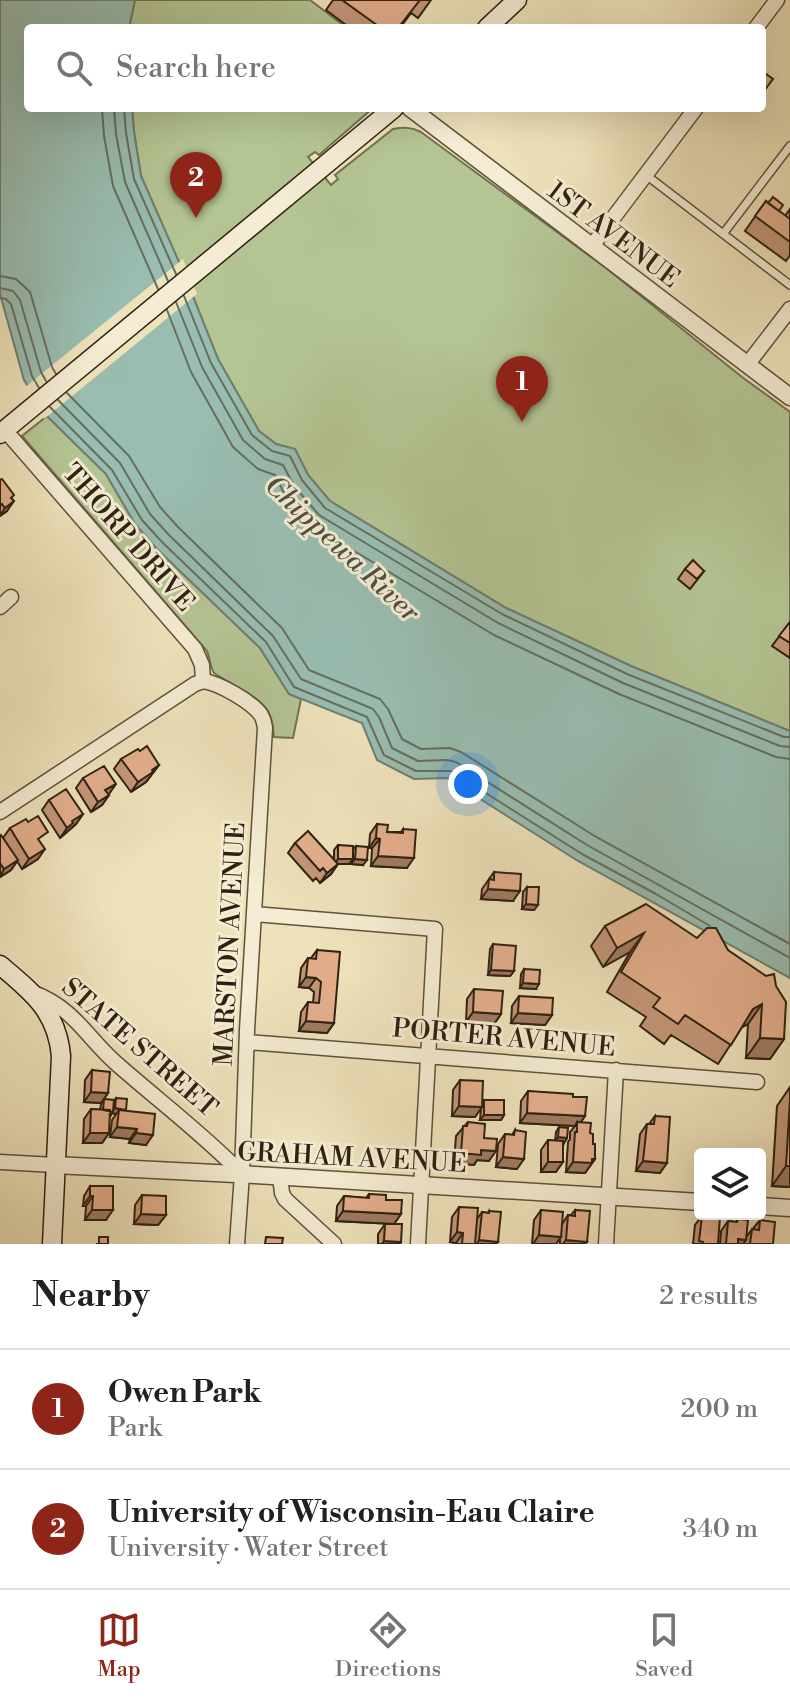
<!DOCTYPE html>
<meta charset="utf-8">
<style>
:root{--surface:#fff;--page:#f6f6f6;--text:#202124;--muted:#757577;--line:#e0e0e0;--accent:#8f2418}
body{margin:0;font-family:"Libre Bodoni",serif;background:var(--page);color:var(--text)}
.controls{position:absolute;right:24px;bottom:24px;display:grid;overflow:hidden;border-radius:8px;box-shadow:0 8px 32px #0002}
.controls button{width:72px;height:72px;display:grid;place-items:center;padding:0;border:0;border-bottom:2px solid var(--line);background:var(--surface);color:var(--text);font:40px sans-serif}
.you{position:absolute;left:468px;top:784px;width:28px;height:28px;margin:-20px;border:6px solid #fff;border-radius:50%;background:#1a73e8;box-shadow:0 0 0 12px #1a73e833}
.badge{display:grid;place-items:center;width:52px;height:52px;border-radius:50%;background:var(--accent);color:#fff;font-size:26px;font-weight:700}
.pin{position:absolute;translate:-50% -66px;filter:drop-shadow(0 2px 4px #0008)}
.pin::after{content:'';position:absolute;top:42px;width:28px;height:24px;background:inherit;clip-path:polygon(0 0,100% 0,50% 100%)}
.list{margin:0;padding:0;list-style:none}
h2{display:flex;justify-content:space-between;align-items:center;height:104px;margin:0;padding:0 32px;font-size:34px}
h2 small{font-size:26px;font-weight:400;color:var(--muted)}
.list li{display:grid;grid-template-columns:52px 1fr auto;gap:24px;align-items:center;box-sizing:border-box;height:120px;padding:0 32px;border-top:2px solid var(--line)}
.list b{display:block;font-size:30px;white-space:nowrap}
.list p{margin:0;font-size:26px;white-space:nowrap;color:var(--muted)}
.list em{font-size:26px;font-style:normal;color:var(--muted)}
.icon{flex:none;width:44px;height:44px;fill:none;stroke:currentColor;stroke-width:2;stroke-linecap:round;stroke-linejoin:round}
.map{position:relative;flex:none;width:790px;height:1244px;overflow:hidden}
.search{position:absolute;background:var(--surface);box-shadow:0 8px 32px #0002;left:24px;right:24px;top:24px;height:88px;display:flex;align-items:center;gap:20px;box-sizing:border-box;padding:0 28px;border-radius:8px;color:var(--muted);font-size:30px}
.sheet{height:344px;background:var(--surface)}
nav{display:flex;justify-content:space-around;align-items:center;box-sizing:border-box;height:112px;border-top:2px solid var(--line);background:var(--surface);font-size:22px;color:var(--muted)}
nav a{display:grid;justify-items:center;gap:4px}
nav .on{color:var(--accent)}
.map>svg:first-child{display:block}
.green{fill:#b4c493;stroke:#727252;stroke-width:2}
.water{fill:#99bdb1;stroke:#6f7f71;stroke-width:2}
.pier{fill:#eee2bb}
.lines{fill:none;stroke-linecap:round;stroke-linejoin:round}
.shore{stroke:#646f61;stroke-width:2}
.service-casing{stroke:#5f513c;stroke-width:10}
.minor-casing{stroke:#5f513c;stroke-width:17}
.tertiary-casing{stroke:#5f513c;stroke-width:19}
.secondary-casing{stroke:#2f2111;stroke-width:21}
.service{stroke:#f4ecd3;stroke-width:7}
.minor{stroke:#f4ecd3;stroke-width:14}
.tertiary{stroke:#f4ecd3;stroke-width:16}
.secondary{stroke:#f4ecd3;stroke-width:18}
.wall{fill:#c39678;stroke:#2f2111;stroke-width:2}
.shaded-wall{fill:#9f7a62;stroke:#2f2111;stroke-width:2}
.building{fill:#e3ae8c;stroke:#2f2111;stroke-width:2}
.labels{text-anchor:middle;stroke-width:6;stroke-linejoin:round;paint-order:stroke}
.street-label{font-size:26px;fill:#2f2111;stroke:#f4ecd3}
.water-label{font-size:28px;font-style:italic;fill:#4f5041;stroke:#f4ecd3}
</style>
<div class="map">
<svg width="790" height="1244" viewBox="0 0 790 1244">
<rect width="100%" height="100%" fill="#eee2bb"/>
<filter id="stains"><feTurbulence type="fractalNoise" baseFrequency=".0025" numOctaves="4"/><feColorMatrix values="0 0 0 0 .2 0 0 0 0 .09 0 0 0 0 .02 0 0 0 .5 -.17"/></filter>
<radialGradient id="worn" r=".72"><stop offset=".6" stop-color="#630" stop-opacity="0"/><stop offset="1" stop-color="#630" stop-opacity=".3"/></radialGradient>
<path class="green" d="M135,0H310L347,28H129Z
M132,108H373L319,155L315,152L308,157L331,185L338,179L335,175L393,129C404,127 411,127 421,132L606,268L742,377L790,412V731L631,666L506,608L330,501L308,475L295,449L276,444L259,431L218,359L182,269L141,176L134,132Z
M47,416L106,474L135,524L156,548L260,648L289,694L301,699L293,738L274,737C273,728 273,719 268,711C258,695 230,684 214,673C210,667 210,658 207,651L22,436Z"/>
<path class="water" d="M0,0H135L129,28H28V108H132L134,132L141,176L182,269L218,359L259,431L276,444L295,449L308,475L330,501L506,608L631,666L790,731V978L578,861L447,778L414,779L377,760L362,723L289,694L260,648L156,548L135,524L106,474L47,416L24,380L0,294Z"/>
<path class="pier" d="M183,259L197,294L44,419L24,388Z"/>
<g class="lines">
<path class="shore" d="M102,108L104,136L113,186L158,289
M114,108L116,134L125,182L168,281
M124,108L126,133L134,179L176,274
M0,276L16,279L30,292L52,367L56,374
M0,288L13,291L20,300L41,372L46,381
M184,296L211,363L252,435L272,451L290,456L302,480L325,508L502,614L627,674L784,737H790
M0,298L6,299L11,304L32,376L39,388
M176,302L202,367L243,440L265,459L283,465L294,486L319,515L498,623L623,683L780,746L790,747
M167,310L191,372L233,447L258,469L275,475L284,493L311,525L494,635L619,694L776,757L790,759
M67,393L129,456L160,507L178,527L282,628L309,670L380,699L388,709L402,739L421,749L450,748L461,752L593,835L790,944
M58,400L120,463L150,514L169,535L273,636L301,679L373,709L379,717L392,748L418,761L447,760L456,762L587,845L790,958
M50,407L112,470L142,520L162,542L266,642L294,687L367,717L384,755L416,771H451L582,854L656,894L710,926"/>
<defs>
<path id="service" d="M646,175L790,285
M723,234L790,146"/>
<path id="minor" d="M756,28L777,0
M592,246L696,108
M747,365L790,309
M5,430L195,649L202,665L203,681
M0,607L11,597
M203,681C219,683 252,702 261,715C264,720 264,722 265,728L247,1030L242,1174L237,1244
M0,812L195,684L203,681
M254,914L435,929L418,1244
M34,993C76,1010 86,1037 117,1064C159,1101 203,1134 242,1174
M247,1042L757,1082
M0,1162L55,1165
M280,1176L282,1193L285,1199L334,1244
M606,1244L616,1070"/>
<path id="tertiary" d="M410,108L790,397
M55,1165L255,1175L700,1202
M760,1206L790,1208"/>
<path id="secondary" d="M487,28L517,0
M0,434L394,108
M0,965C32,992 57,1011 61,1056L52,1244"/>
</defs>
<use href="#service" class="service-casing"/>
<use href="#minor" class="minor-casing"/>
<use href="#tertiary" class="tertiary-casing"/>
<use href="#secondary" class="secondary-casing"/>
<use href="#service" class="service"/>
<use href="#minor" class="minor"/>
<use href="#tertiary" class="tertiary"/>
<use href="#secondary" class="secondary"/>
</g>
<path class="wall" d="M333,0H431L418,18L411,13L400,28H350L326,10Z
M766,201L785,216L790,209V255L786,261L745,231Z
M0,480L12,499L7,511L0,516Z
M685,569L704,571L690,589L678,579Z
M790,622V658L772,646Z
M121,759L159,765L146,782L131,792L114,769Z
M83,778L109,795L102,805L91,812L76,788Z
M49,800L83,814L76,824L60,838L42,810Z
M377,824L387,832H401L403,829L407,868L371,866L372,848H369L370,834Z
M10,828L40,842L38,859L22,869L17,861L11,870L0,877V836L3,838Z
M295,843L334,860V850L338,845L353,849L356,846L363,865L351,864V861L349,864H338L331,874L320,883L316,878L313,881L288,853Z
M494,872L513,901L481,899L482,889Z
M527,887L534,910L522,909L523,892Z
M605,926L697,938L728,950L784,1039L770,1059L746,1058L748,1024L742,1027L718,1064L671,1035L664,1044L640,1026L646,1017L607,992L630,952L603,967L591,946Z
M493,944L514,971L510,976L488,975L490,949Z
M317,950L334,1023L327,1033L299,1031L301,1012L308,1002L313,1003L314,992L309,988L299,987L301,968L308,958H311Z
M524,969L536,989L520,988L521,974Z
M474,989L501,1014L494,1024L466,1022L467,999Z
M519,996L552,1015L545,1025L511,1023L512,1006Z
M92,1070L108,1093L101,1103L84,1102L85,1080Z
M460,1080L482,1103L484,1100L504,1115L501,1120H480L481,1108L475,1117L452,1116L453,1090Z
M790,1087V1187L772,1186L777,1106Z
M528,1091L573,1097L585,1116L581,1122L590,1133L593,1144L595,1159L585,1173L566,1172L568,1142L570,1139V1132L575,1126L520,1123L521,1101Z
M116,1098L146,1145L129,1143L130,1139L110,1137L112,1120L116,1114L112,1113L109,1117V1133L102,1143H83L84,1119L91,1109L100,1110L101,1104L104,1099L114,1101Z
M655,1116L660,1173L636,1171L640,1134L647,1124H649Z
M468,1122L484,1138L489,1161L477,1160L474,1165L454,1163L456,1136Z
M559,1127L567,1138L564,1143L556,1172H541V1150L548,1140L555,1141L556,1132Z
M515,1130L517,1169L496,1167L498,1144L505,1134L512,1135Z
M90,1186L106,1220H85L86,1206H83L84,1196Z
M369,1194L386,1200L401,1214L394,1224L336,1221L337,1206L344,1196L366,1198Z
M142,1195L166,1215L158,1225L134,1224L135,1205Z
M459,1207L477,1219L482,1212L488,1213L489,1211L496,1244H456V1243L450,1242L452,1217Z
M541,1210L562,1224L568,1215H571L575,1210L585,1244H560V1238L556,1244H532L534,1220Z
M702,1216L718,1244H693L695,1225Z
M738,1219L746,1237L760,1220L773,1244H744V1242L743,1244H720L721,1231L728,1221L736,1222Z
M385,1224L401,1242L400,1244H378V1234Z"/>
<path class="shaded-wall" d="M14,501L7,511L0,516L5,508Z
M159,765L146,782L131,792L138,782Z
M116,784L109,794L98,800L105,790Z
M109,795L102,805L91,812L98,802Z
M83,814L76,824L60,838L72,821Z
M376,838L380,839L372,848H369Z
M45,849L38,859L22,869L29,859Z
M378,856L414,858L407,868L371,866Z
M338,859H353L349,864H334Z
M355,859L367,860L363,865L351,864Z
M18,860L11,870L0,877L4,869Z
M338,864L331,874L320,883L327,873Z
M488,889L520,891L513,901L481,899Z
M526,904L538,905L534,910L522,909Z
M644,933L630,952L603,967L617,948Z
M491,970L514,971L510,976L488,975Z
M306,977L316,978L309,988L299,987Z
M523,983L539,984L536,989L520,988Z
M762,1004L748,1024L740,1028L753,1009Z
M473,1012L501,1014L494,1024L466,1022Z
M518,1013L552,1015L545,1025L511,1023Z
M306,1021L334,1023L327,1033L299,1031Z
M760,1038L784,1039L770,1059L746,1058Z
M91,1092L108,1093L101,1103L84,1102Z
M459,1106L482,1107L475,1117L452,1116Z
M115,1108L126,1110H119L116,1114L112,1113L110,1117L103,1111L112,1112Z
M527,1113L585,1116L578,1126L577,1122L575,1126L520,1123Z
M484,1115H504L501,1120H480Z
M117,1127L137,1129L130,1139L110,1137Z
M90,1133H109L102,1143H83Z
M136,1133L153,1135L146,1145L129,1143Z
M558,1137L567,1138L564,1143L555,1142Z
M481,1150L496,1151L489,1161L477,1160L474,1165L454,1163L461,1153Z
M503,1157L524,1159L517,1169L496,1167Z
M592,1159H595L585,1173L566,1172L573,1162Z
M643,1161L667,1163L660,1173L636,1171Z
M548,1162H563L556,1172H541Z
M786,1166H790V1187L772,1186Z
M90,1196H93L86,1206H83Z
M92,1210H113L106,1220H85Z
M343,1211L401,1214L394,1224L336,1221Z
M141,1214L166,1215L158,1225L134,1224Z
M457,1232L463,1233L456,1243L450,1242Z
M539,1235L561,1237L556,1244H533Z
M738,1239L746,1240L743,1244H735Z
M479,1240L498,1242L496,1244H477Z
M566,1240L587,1242L585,1244H563Z
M384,1241L401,1242L400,1244H382Z"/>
<path class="building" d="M342,0H420L398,28H381Z
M762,71L773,79L764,91L762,90Z
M773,197L783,205L779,211L768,203Z
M766,201L790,219V242L755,216Z
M2,479L14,495L11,498L14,501L5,508L2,504L0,506V480Z
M693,560L704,571L697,579L685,569Z
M790,622V643L779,636Z
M147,746L159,765L152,770L153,772L138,782L121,759L138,749L140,751Z
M104,766L116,784L105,790L109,795L98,802L83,778Z
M66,789L83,814L72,821L73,823L67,828L49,800Z
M38,816L48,832L38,839L45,849L29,859L10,828L26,819L28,822Z
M377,824L388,825L387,832L403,833V829L416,830L414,858L378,856L380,839L376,838Z
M308,831L338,864L327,873L323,868L320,871L295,843Z
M1,835L18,860L4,869L0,863V836Z
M338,845L353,846V859H338Z
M356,846L368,847L367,860L355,859Z
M494,872L521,874L520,891L488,889L489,879L494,880Z
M527,887H539L538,905L526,904Z
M646,904L697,938L707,928H716L728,950L766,976L774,974L776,986L786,1002L784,1039L760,1038L762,1004L753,1009L731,1045L685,1015L678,1024L653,1007L660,998L621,972L644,933L617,948L605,926Z
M493,944L516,946L514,971L491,970Z
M317,950L340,952L334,1023L306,1021L308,1002L319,1003L321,982L316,978L306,977L308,958L316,959Z
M524,969L540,970L539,984L523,983Z
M474,989L503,991L501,1014L473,1012Z
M519,996L553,998L552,1015L518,1013Z
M92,1070L110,1072L108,1093L91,1092Z
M460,1080L483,1081L482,1107L459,1106Z
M528,1091L573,1094V1097H587L585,1116L527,1113Z
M116,1098L127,1099L126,1110L115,1108Z
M104,1099L114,1100L113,1112L103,1110Z
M484,1100H504V1115H484Z
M790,1100V1166H786Z
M91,1109L110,1110L109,1133H90Z
M119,1110L155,1114L153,1135L136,1133L137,1129L117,1127Z
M655,1116L670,1117L667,1163L643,1161L647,1124H654Z
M468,1122L485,1124L484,1138L497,1139L496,1151L481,1150V1155L461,1153L463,1126H467Z
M577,1122L591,1123L590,1133L593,1134V1144H595V1159H592V1163L573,1162L575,1132H577Z
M559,1127L568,1128L567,1138L558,1137Z
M515,1130L526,1132L524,1159L503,1157L505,1134L514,1135Z
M548,1140L563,1141V1162H548Z
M90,1186H113V1210H92L93,1196H90Z
M369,1194L386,1195V1200H402L401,1214L343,1211L344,1196L369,1198Z
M142,1195L166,1196V1215L141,1214Z
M459,1207L478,1208L475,1244H462L463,1233L457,1232Z
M541,1210L563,1212L561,1237L539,1235Z
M575,1210L590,1211L587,1242L566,1240L568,1215L575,1216Z
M489,1211L501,1212L498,1242L479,1240L482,1212L489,1213Z
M702,1216L720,1217L718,1244H702L703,1242L699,1241Z
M738,1219L748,1220L746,1240L738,1239V1244H726L728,1221L737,1222Z
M760,1220L775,1222L773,1244H750L752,1229L759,1230Z
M385,1224H402L401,1242L384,1241Z
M99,1237H108V1244H96H99Z
M266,1237L283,1238L282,1244H265Z"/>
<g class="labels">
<g class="street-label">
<text transform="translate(614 234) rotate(37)" y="9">1ST AVENUE</text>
<text transform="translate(129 537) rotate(49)" y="9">THORP DRIVE</text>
<text transform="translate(229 944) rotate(-87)" y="9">MARSTON AVENUE</text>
<text transform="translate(504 1037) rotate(5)" y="9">PORTER AVENUE</text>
<text transform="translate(140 1047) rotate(41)" y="9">STATE STREET</text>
<text transform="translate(352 1157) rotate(3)" y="9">GRAHAM AVENUE</text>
</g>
<g class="water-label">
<text transform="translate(343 548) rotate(43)" y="10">Chippewa River</text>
</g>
</g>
<rect width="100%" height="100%" filter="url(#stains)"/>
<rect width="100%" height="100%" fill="url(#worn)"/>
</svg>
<div class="controls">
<button><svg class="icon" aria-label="layers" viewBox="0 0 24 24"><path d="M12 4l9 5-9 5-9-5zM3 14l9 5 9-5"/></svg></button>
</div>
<div class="you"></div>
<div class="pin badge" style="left:522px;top:422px">1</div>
<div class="pin badge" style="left:196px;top:218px">2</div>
<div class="search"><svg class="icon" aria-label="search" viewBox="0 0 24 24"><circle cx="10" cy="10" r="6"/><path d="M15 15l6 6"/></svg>Search here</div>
</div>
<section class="sheet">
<h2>Nearby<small>2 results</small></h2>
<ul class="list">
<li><span class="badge">1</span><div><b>Owen Park</b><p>Park</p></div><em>200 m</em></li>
<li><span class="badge">2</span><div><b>University of Wisconsin-Eau Claire</b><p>University · Water Street</p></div><em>340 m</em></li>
</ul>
</section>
<nav>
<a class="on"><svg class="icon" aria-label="map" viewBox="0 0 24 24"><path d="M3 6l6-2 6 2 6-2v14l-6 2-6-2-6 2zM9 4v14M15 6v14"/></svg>Map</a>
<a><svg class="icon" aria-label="directions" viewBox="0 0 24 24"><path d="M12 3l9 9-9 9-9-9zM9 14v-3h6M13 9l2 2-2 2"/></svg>Directions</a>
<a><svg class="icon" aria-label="saved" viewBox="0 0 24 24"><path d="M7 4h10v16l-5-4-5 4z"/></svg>Saved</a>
</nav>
